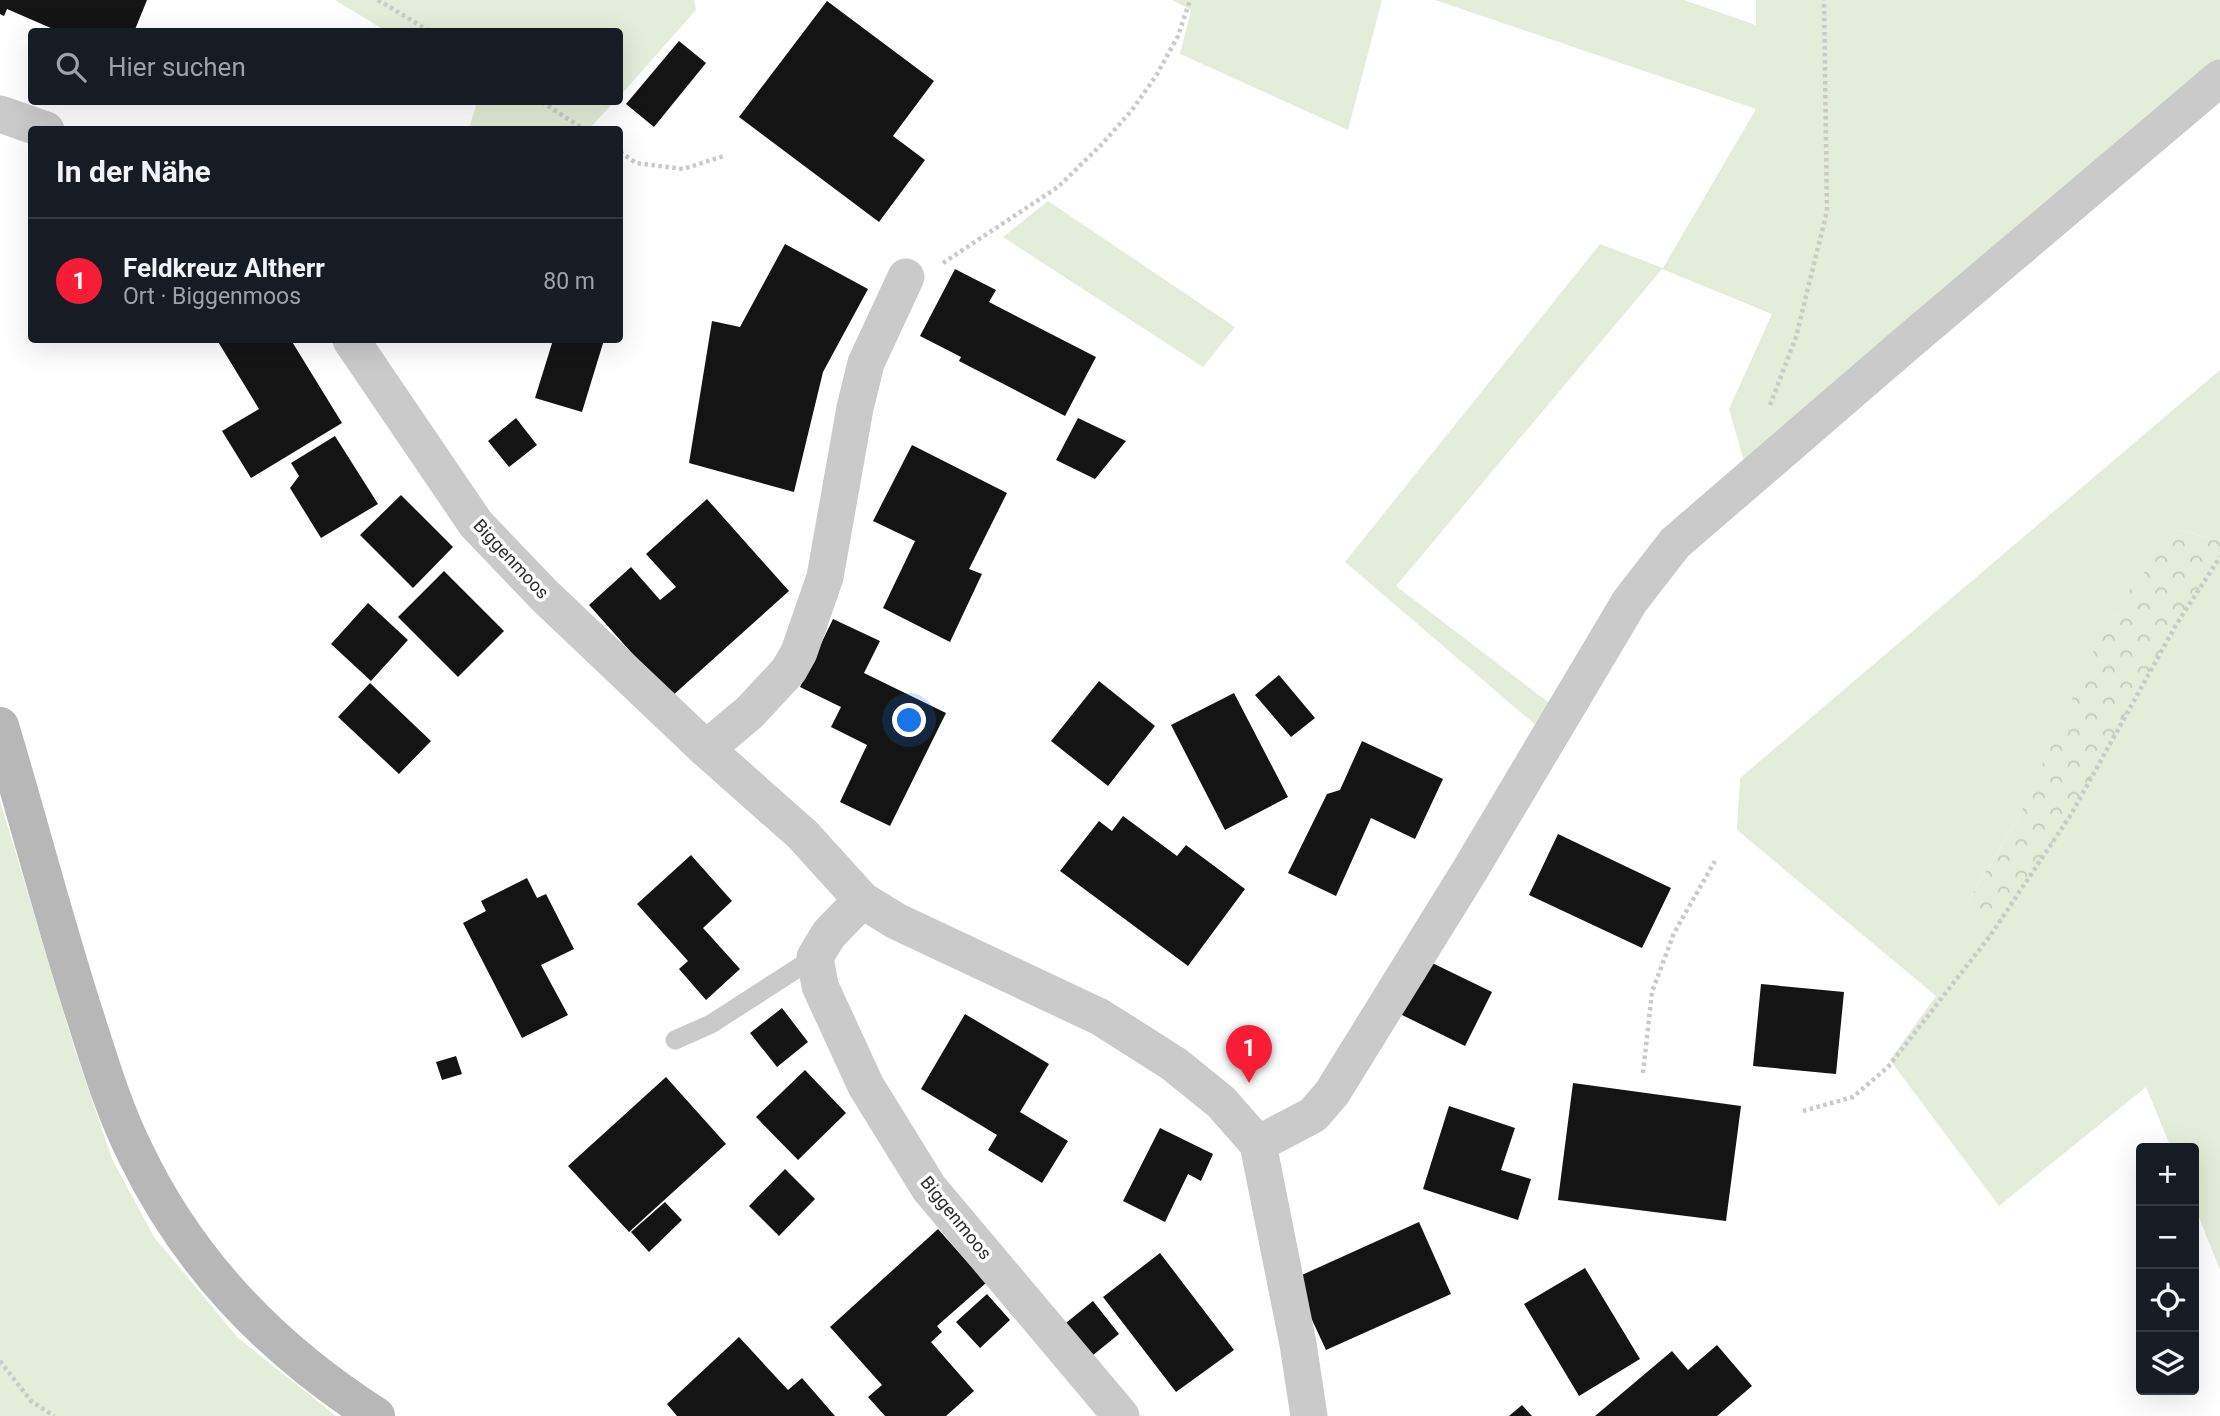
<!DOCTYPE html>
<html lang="de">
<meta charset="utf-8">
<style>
:root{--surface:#171b24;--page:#242831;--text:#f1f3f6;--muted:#9ea1a6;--line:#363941;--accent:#f71d36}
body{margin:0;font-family:Roboto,sans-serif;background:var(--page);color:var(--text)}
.controls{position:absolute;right:21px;bottom:21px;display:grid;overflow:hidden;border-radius:7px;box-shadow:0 7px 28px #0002}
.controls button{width:63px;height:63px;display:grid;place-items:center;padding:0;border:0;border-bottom:2px solid var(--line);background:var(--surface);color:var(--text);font:35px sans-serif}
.you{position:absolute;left:910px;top:721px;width:24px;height:24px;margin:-18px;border:5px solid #fff;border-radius:50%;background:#1a73e8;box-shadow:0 0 0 10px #1a73e833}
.badge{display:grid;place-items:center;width:46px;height:46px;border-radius:50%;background:var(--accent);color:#fff;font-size:23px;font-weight:700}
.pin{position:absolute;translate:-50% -58px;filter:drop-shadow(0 2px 4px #0008)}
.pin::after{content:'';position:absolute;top:37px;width:24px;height:21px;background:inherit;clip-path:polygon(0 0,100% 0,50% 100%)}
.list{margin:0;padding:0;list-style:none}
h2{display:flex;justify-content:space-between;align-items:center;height:91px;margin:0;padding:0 28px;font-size:30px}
h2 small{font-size:23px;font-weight:400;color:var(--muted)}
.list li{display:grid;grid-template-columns:46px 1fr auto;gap:21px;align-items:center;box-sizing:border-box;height:126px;padding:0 28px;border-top:2px solid var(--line)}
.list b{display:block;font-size:26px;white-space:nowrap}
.list p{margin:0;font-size:23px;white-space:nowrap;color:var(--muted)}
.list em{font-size:23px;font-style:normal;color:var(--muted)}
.icon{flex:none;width:38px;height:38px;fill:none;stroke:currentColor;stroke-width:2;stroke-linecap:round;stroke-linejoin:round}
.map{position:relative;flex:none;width:2220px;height:1416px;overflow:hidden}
.search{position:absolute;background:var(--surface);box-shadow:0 7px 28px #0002;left:28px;top:28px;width:595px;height:77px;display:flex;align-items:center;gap:18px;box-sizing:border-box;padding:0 24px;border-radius:7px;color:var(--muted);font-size:26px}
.panel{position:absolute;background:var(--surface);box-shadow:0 7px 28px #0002;left:28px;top:126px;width:595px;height:217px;border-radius:7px}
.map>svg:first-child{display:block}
.grass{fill:#e4edd9}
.forest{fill:url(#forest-crowns)}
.building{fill:#141414}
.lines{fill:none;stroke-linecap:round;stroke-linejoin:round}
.path{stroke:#cacaca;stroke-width:4.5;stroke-dasharray:3.5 3.5;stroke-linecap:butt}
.service{stroke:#cacaca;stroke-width:19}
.minor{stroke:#cacaca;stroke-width:37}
.secondary{stroke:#b7b7b7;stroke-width:38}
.labels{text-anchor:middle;stroke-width:7;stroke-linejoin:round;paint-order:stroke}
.street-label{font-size:18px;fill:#2d2d2d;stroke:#fff}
</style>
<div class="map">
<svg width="2220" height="1416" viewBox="0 0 2220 1416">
<defs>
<pattern id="forest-crowns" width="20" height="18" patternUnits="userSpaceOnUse" patternTransform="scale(1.75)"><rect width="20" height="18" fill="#e4edd9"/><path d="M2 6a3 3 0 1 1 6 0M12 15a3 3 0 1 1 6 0" fill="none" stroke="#c4ccbb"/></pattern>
</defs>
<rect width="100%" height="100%" fill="#fff"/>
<path class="grass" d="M335,0H694L696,10L620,96V32L386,31Z
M1172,0H1382L1348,130L1180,54L1191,10Z
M1435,0H1684L1756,25V0H2220V62L1745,465L1729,409L1772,314L1662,269L1396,586L1553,706L1539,728L1345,562L1600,244L1663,268L1756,109Z
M477,102H614L589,129H469Z
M1048,201L1235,327L1203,367L1003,237Z
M2220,370V541L2179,530L2019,817L1964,908L2124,719L2176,625L2220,557V1270L2194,1205V1148H2171L2146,1087L1999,1206L1890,1060L1936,996L1737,830L1740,778Z
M0,801L74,1047L112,1159L154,1237L238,1338L336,1416H0Z"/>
<path class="forest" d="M2179,530L2220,541V557L2176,625L2070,816L1990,936L1964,908L2019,817L2110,614Z"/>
<path class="building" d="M0,0H147L134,32H60L7,9L4,16L0,14Z
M827,1L934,81L893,136L925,160L879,222L739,117Z
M679,41L706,63L654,127L626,104Z
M785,244L868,289L823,372L794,492L689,463L712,321L740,327Z
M955,269L996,290L989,302L1096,357L1065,416L959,361L961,357L920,336Z
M217,340H291L342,423L251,478L222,431L259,409Z
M553,340H604L582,412L535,398Z
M516,418L537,445L509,467L488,441Z
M1078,418L1126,441L1095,479L1056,460Z
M335,436L378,504L321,538L290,488L299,476L291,463Z
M912,445L1007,493L969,569L982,574L950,642L883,608L915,541L873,521Z
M401,495L453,547L413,588L360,535Z
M707,499L789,591L671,697L589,605L631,567L660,600L676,587L646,554Z
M444,571L504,631L458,677L398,617Z
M368,603L408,640L371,681L331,644Z
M833,619L880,641L864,673L946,713L890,826L840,802L867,745L831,727L841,707L800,687Z
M1279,675L1315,718L1291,737L1255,695Z
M1099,681L1155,726L1108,786L1051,741Z
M370,683L431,741L399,774L338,717Z
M1234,693L1288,797L1225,830L1171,725Z
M1362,741L1443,779L1415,839L1371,818L1336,896L1288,873L1327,794L1340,790Z
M1123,816L1177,856L1186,845L1245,889L1188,966L1060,871L1099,821L1112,831Z
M1558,834L1671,888L1642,948L1529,895Z
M691,855L732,901L703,928L740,969L706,1000L679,969L688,961L637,904Z
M527,878L537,898L546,894L574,949L541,965L568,1015L522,1038L463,923L486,911L481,901Z
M1422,958L1492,992L1465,1046L1396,1012Z
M1761,984L1844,992L1836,1074L1753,1066Z
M782,1008L808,1042L777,1067L750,1033Z
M965,1014L1049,1064L1020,1112L1068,1141L1042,1183L988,1150L997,1135L921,1089Z
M456,1056L462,1074L442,1080L436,1062Z
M805,1070L846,1113L798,1160L756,1117Z
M666,1077L726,1144L629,1232L568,1166Z
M1573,1083L1741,1106L1726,1221L1558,1200Z
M1449,1106L1515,1128L1501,1170L1531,1179L1518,1220L1423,1189Z
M1160,1128L1213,1154L1201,1181L1188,1174L1165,1222L1123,1201Z
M785,1169L815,1199L779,1236L749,1206Z
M665,1202L682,1220L649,1252L631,1232Z
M1419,1222L1451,1294L1326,1350L1293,1279Z
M938,1229L986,1283L937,1326L942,1332L931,1342L974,1391L946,1416H885L868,1397L882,1385L830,1327Z
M1160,1253L1234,1350L1176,1392L1103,1297Z
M1585,1268L1640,1359L1579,1396L1524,1304Z
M987,1294L1010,1320L980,1348L956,1322Z
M1093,1301L1119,1334L1087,1360L1061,1327Z
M739,1337L788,1390L802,1378L835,1416H677L667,1404Z
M1717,1345L1752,1386L1717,1416H1595L1672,1351L1688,1370Z
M1522,1405L1532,1416H1509Z"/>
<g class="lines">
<path class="path" d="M378,0L431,32
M542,102L585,130
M620,152L636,163L683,169L724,156
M943,263L1058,187L1102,144L1132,110L1156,76L1178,36L1190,0
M1770,405L1796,337L1827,211L1824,0
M1643,1073L1652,992L1674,933L1715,861
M1803,1111L1853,1097L1888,1067L1990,936L2070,816L2176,625L2220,557
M0,1361L31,1401L54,1416"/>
<path class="service" d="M675,1040L711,1024L815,957"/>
<path class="minor" d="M0,114L46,130
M351,340L476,524L545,596L706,749L803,835L862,900L896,921L1100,1017L1174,1064L1221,1102L1258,1144L1298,1344L1309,1416
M706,749L750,712L789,670L799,652L825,577L855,408L866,363L906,277
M862,900L829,934L815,957L820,986L866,1086L929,1188L1121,1416
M1258,1144L1313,1115L1332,1093L1470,870L1630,601L1675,543L1907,343L2220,78"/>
<path class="secondary" d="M0,726C29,822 54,920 85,1016C100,1063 114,1110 136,1154C189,1264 274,1351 376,1416"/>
</g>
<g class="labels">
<g class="street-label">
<text transform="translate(511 559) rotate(47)" y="6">Biggenmoos</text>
<text transform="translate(956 1218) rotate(51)" y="6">Biggenmoos</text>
</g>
</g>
</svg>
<div class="controls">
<button>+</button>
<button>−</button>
<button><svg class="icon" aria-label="locate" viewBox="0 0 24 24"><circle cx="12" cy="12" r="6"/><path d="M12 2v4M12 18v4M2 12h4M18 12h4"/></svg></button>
<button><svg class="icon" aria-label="layers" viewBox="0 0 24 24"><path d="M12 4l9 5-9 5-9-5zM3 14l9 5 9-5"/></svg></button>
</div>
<div class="you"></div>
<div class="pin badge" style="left:1249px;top:1083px">1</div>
<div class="search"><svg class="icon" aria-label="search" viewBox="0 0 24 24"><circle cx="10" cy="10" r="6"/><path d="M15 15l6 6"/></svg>Hier suchen</div>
<section class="panel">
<h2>In der Nähe<small></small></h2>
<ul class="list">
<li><span class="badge">1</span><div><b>Feldkreuz Altherr</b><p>Ort · Biggenmoos</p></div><em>80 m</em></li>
</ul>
</section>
</div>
